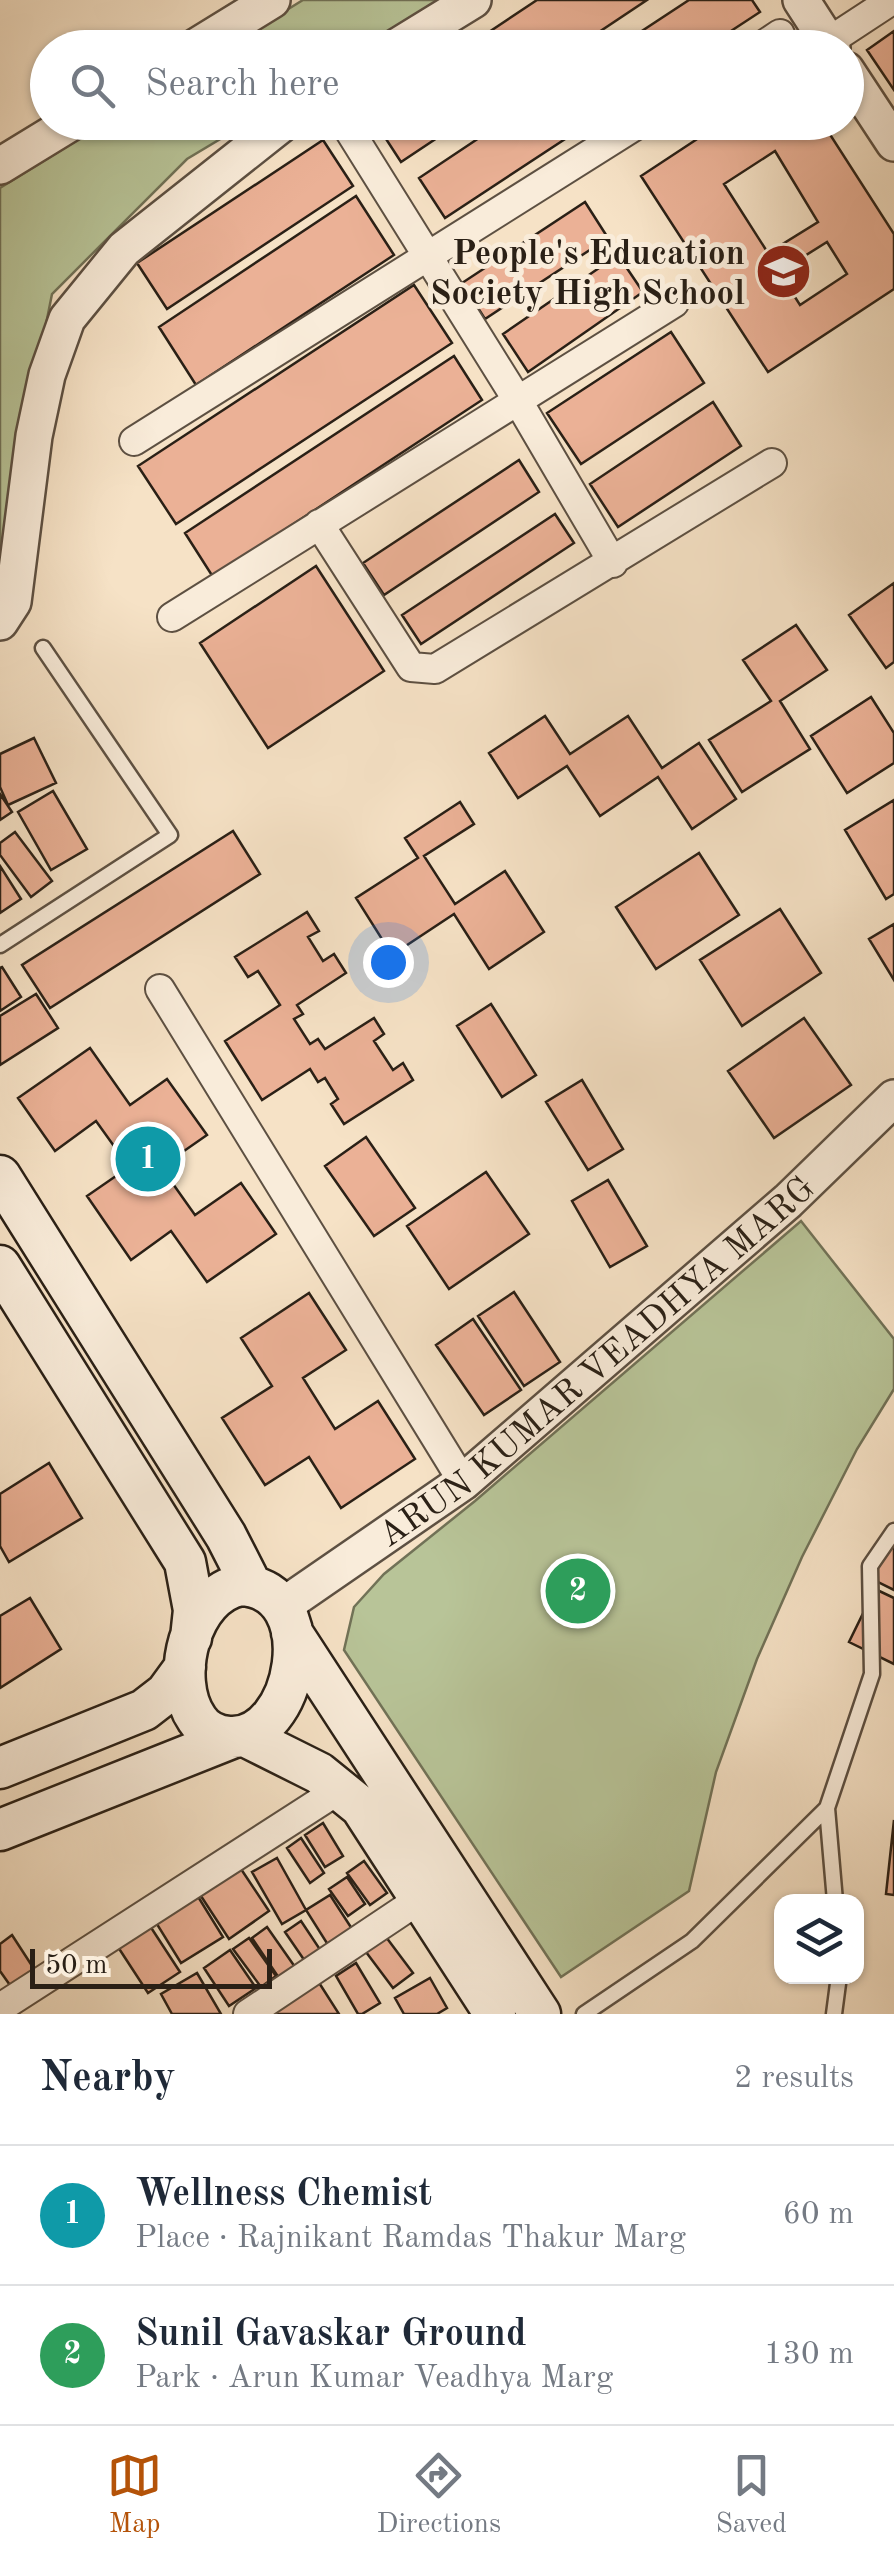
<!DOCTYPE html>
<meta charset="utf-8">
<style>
:root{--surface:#fff;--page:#f2f2f3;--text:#1f2937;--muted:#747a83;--line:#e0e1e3;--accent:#b45309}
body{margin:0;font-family:"Old Standard TT",serif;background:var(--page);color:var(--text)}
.controls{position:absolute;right:30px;bottom:30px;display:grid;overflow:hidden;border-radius:20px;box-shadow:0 2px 8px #0004}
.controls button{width:90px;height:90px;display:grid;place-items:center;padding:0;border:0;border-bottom:2px solid var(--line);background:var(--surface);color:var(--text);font:50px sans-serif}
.scale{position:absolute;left:30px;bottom:25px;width:242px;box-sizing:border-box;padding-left:10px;border:5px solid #2a2016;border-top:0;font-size:28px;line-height:35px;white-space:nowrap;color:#2a2016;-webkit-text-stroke:8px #f9ecda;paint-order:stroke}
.you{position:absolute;left:388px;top:962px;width:35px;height:35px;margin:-25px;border:8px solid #fff;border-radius:50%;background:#1a73e8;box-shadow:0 0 0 15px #1a73e833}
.badge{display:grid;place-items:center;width:65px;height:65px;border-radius:50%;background:var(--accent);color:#fff;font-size:32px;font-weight:700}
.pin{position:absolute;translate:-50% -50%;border:5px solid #fff;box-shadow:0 2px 10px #0006}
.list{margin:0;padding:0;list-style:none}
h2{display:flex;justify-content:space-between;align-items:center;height:130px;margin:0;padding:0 40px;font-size:42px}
h2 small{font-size:32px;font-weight:400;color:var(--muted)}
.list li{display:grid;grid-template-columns:65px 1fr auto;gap:30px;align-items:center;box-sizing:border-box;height:140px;padding:0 40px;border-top:2px solid var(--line)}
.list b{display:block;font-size:38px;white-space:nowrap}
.list p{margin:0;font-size:32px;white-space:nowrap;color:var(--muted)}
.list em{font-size:32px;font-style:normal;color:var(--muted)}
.icon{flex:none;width:55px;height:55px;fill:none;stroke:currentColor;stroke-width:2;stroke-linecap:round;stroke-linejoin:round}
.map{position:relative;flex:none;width:894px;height:2014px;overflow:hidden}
.search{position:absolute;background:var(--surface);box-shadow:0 2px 8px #0004;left:30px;right:30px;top:30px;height:110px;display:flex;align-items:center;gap:25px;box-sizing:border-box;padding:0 35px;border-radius:55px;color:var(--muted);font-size:38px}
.sheet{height:410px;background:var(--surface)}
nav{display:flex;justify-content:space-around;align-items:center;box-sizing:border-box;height:140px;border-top:2px solid var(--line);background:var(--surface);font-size:28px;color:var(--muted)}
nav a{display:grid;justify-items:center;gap:5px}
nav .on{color:var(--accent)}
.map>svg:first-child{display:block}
.green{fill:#b8c498;stroke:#717257;stroke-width:2.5}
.building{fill:#ebb196;stroke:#2a2016;stroke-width:2.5;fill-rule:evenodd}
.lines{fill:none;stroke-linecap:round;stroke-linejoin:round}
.service-casing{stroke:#5d5042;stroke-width:19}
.minor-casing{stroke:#5d5042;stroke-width:32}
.tertiary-casing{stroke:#5d5042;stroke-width:40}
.secondary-casing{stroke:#2a2016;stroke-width:45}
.service{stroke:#f9ecda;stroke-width:14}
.minor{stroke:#f9ecda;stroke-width:28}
.tertiary{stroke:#f9ecda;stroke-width:35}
.secondary{stroke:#f9ecda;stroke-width:40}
.labels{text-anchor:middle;stroke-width:10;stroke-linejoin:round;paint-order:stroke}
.poi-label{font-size:35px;font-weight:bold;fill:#2a2016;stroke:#f9ecda;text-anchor:end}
.street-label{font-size:35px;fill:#2a2016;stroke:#f9ecda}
</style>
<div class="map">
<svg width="894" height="2014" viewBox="0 0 894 2014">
<rect width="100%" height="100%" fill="#f6e2c6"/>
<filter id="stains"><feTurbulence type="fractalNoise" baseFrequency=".002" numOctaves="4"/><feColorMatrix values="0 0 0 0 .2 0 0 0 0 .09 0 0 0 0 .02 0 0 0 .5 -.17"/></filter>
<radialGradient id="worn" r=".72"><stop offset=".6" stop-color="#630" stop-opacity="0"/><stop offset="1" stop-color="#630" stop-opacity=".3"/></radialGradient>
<path class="green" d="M303,0H445L368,47L225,48Z
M105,123H247L187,159L52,294L0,554V188Z
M801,1221L894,1339V1389L857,1449L802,1557L757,1659L716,1772L689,1891L561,1977L344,1650L354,1607L384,1574L475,1501Z"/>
<path class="building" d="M537,0H647L575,48H465Z
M689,0H752L760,12L705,48H616Z
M894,31V90L867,50Z
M375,122H461L401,162Z
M503,122H591L445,218L419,178Z
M723,122H822L894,234V289L768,372L641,176ZM775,151L818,222L768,253L724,184ZM827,242L847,274L800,305L779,272Z
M323,140L353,186L167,309L137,263Z
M356,196L394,255L196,385L159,327Z
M585,202L608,238L485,319L462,283Z
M618,255L643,292L528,372L503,334Z
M414,285L452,343L176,524L138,466Z
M671,332L704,383L581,464L547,413Z
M454,356L482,400L213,577L185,533Z
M713,402L741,446L618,527L590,484Z
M519,460L539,492L384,595L363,563Z
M555,514L574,543L421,644L402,615Z
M316,566L384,671L268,748L200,643Z
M894,583V662L886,668L849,615Z
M796,625L827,670L780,701L810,749L742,792L709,740L771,701L743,660Z
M871,697L894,733V763L847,793L811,736Z
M545,716L570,754L628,716L662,768L699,743L736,799L692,829L658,777L600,816L567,766L518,798L489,753Z
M34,738L56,783L8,805L0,787V754Z
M53,791L87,849L51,870L18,812Z
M0,794L12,812L0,820Z
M894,800V894L886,899L845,830Z
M460,802L474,824L424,856L455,904L505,871L544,932L489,969L454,914L392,955L356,898L418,858L405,838Z
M233,831L260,874L50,1008L22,965Z
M15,832L52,881L31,897L0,855V843Z
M699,853L739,915L656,969L616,907Z
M0,866L21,899L0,913Z
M780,909L821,973L742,1026L700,960Z
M307,912L319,931L308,937L323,961L334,954L346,973L297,1005L303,1014L294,1019L310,1044L318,1039L325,1049L374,1018L384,1034L374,1041L393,1070L403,1063L413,1080L344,1124L331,1104L338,1099L325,1078L318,1082L310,1069L262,1100L225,1041L280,1005L258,971L248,977L235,957Z
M894,924V980L869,939Z
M2,967L21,997L0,1011V968Z
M36,994L58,1028L0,1065V1016Z
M491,1004L536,1075L502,1097L457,1026Z
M804,1018L851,1085L774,1138L728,1071Z
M90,1048L130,1105L167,1079L207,1135L161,1167L195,1215L241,1183L276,1234L207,1282L171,1231L131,1260L87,1196L129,1167L96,1121L55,1151L18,1098Z
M582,1080L623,1149L588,1170L546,1102Z
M366,1137L415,1208L374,1236L325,1166Z
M486,1172L529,1234L449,1289L407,1226Z
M608,1180L647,1246L610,1267L572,1201Z
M514,1292L560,1362L524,1386L478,1316Z
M309,1293L346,1350L303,1378L335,1429L378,1401L415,1459L341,1508L309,1457L265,1485L222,1418L272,1386L241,1338Z
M473,1319L521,1390L484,1415L436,1345Z
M49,1463L82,1518L9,1562L0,1546V1494Z
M894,1538V1590L872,1579Z
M875,1589L894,1598V1664L849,1642Z
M30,1598L61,1649L0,1688V1616Z
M894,1820V1895L886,1894Z
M323,1823L343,1856L325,1867L305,1835Z
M301,1838L324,1873L310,1883L287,1848Z
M277,1858L306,1910L282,1924L252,1872Z
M364,1861L387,1893L370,1905L347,1873Z
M239,1866L269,1911L229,1939L199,1893Z
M347,1877L365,1904L348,1916L329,1889Z
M197,1895L223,1937L181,1963L155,1921Z
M330,1895L354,1932L330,1948L306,1910Z
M301,1921L325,1957L309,1967L285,1932Z
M150,1926L180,1972L148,1993L118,1947Z
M267,1927L295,1967L279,1978L252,1938Z
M12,1935L36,1972L12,1988L0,1971V1944Z
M386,1937L413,1973L393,1988L366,1952Z
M249,1938L276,1976L261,1987L233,1949Z
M230,1950L256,1988L229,2006L204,1968Z
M356,1963L380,2003L362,2014H358L336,1976Z
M197,1973L221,2014H172L161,1994Z
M316,1978L339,2014H258Z
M430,1978L447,2008L437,2014H404L395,1998Z"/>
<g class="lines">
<defs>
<path id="service" d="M0,945L170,835L43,648
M835,1901L827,1808L872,1674L870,1566L894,1531
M584,2014L692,1941L827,1808
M834,2014L839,1976"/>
<path id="minor" d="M828,42L892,0
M759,48L780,34
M344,122L518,401L613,563
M134,441L641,122
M319,524L411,667L435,669L772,463
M172,617L674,303
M160,989L463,1482
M0,2008L340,1789
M248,2014L420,1899"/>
<g id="tertiary">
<path d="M801,0L832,48"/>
<path d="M194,48L272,0"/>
<path d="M395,48L473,0"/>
<path d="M846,70L894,143"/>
<path d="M0,166L72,122"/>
<path d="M0,622L13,602L34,436L47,375L67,319L124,249L284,122"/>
<path id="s1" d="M283,1606L463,1482L788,1201L894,1098"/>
</g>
<path id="secondary" d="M0,1176L226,1536L251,1585
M0,1266L185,1562L194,1610L191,1638
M241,1585C326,1589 298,1742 229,1737C216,1736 204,1730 197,1719C169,1679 190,1594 241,1585Z
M292,1633L540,2014
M245,1736L319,1773L361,1807L495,2014
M0,1768L144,1710L166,1693L185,1667
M0,1830L234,1737"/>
</defs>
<use href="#service" class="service-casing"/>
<use href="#minor" class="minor-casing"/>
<use href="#tertiary" class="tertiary-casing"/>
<use href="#secondary" class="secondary-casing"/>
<use href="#service" class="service"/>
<use href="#minor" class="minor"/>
<use href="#tertiary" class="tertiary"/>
<use href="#secondary" class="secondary"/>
</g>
<defs>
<symbol id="school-disc" viewBox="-11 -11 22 22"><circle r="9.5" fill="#8f2418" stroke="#f9ecda"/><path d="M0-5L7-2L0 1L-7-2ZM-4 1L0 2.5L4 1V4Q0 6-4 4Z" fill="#fff"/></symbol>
</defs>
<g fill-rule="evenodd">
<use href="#school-disc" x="752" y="240" width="63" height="63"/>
</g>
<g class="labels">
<g class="poi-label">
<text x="745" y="264">People's Education<tspan x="745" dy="40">Society High School</tspan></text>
</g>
<g class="street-label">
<text dy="12" stroke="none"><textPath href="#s1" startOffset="398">ARUN KUMAR VEADHYA MARG</textPath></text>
</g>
</g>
<rect width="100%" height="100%" filter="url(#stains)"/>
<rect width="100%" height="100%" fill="url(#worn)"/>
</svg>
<div class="controls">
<button><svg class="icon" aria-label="layers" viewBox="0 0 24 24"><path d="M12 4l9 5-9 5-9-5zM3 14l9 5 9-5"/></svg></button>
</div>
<div class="scale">50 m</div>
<div class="you"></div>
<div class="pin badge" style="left:148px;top:1159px;background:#0f9aa8">1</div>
<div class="pin badge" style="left:578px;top:1591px;background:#2e9e5b">2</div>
<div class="search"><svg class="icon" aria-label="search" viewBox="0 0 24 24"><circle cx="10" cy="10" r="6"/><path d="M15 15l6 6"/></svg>Search here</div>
</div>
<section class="sheet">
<h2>Nearby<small>2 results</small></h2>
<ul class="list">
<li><span class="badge" style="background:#0f9aa8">1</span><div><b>Wellness Chemist</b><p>Place · Rajnikant Ramdas Thakur Marg</p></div><em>60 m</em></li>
<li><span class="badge" style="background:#2e9e5b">2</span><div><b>Sunil Gavaskar Ground</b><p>Park · Arun Kumar Veadhya Marg</p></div><em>130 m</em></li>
</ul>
</section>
<nav>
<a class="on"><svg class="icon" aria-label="map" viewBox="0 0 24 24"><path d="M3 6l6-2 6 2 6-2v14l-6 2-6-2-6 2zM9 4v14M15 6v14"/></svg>Map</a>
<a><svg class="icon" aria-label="directions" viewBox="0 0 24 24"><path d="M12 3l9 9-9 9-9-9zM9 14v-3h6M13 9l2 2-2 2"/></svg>Directions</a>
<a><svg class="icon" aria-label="saved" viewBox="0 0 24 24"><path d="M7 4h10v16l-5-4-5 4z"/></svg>Saved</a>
</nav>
